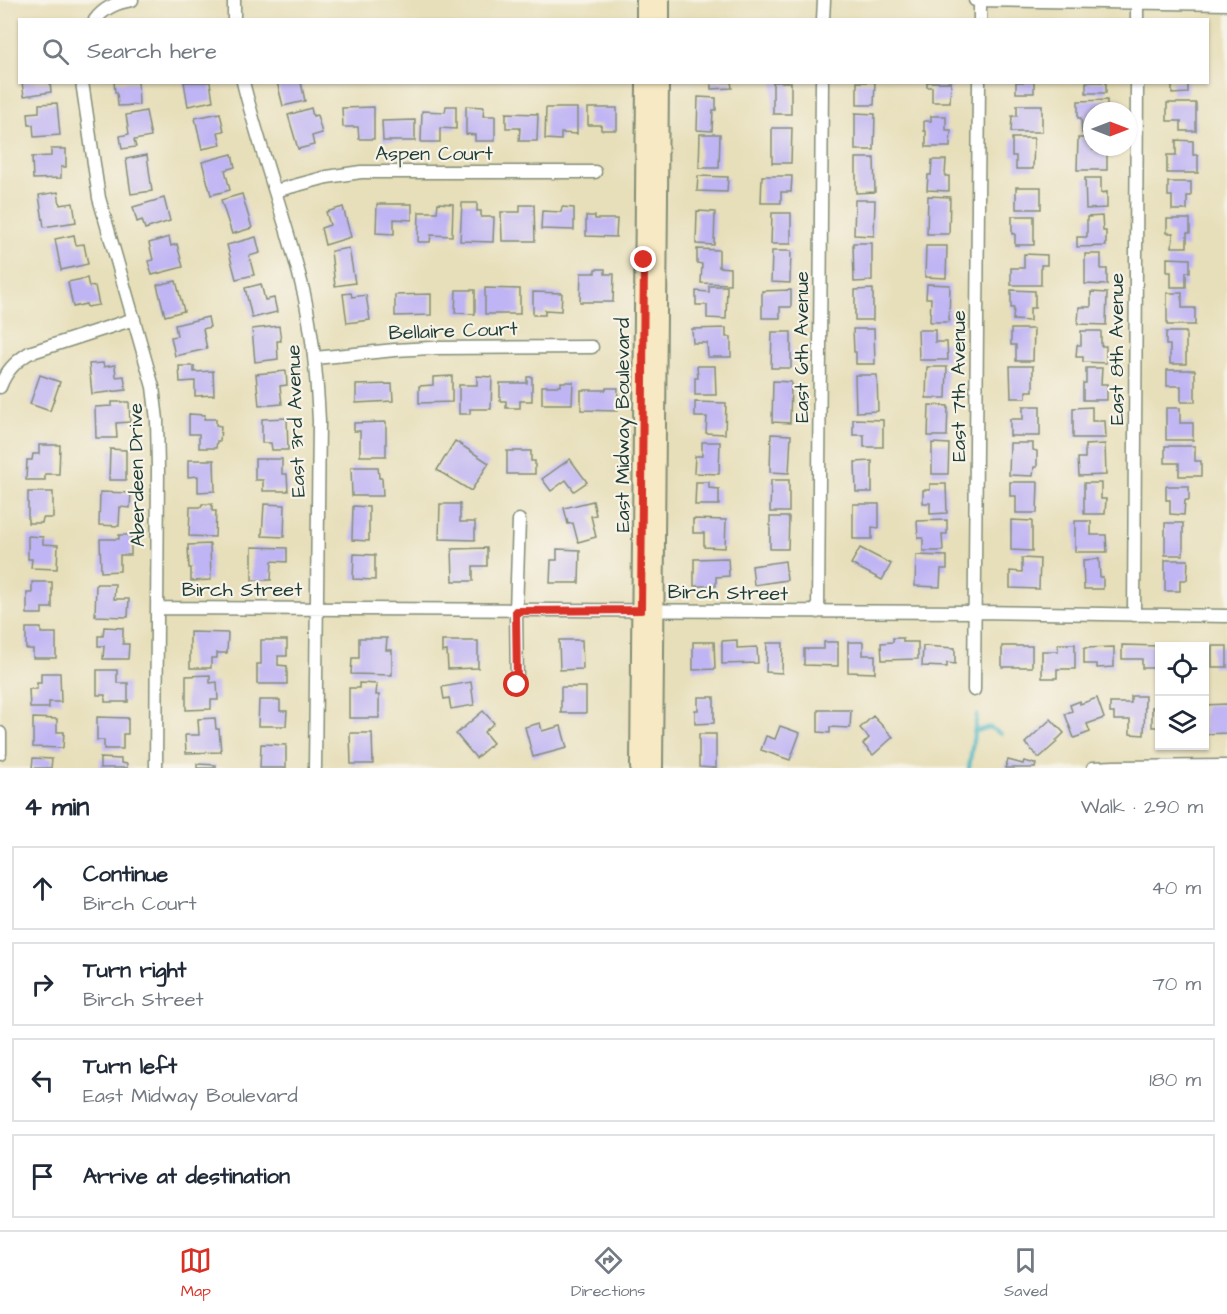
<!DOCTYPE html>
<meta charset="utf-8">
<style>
:root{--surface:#fff;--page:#f6f6f7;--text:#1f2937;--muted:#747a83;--line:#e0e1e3;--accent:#d93025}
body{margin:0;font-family:"Architects Daughter",sans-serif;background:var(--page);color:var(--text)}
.controls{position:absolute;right:18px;bottom:18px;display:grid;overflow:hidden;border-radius:0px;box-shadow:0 2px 4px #0004}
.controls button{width:54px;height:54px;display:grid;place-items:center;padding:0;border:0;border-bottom:2px solid var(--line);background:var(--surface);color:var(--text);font:30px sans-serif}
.compass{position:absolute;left:1083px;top:102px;width:54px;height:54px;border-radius:50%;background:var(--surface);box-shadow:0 2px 4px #0004;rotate:90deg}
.stop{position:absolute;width:18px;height:18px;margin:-14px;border:4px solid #d93025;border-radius:50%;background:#fff}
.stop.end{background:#d93025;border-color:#fff;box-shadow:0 2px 6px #0008}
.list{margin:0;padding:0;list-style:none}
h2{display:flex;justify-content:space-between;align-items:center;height:78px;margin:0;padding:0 24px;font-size:26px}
h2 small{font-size:20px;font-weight:400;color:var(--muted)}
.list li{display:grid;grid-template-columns:39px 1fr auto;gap:18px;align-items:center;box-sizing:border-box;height:84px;margin:0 12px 12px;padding:0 12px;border:2px solid var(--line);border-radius:0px}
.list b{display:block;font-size:22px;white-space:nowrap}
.list p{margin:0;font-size:20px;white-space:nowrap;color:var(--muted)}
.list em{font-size:20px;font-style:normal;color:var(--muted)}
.icon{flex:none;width:33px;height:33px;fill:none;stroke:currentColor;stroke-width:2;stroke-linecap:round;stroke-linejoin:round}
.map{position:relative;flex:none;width:1227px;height:768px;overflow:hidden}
.search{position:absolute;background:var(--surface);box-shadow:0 2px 4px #0004;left:18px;right:18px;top:18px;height:66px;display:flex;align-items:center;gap:15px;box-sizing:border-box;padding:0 21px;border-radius:0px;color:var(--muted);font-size:22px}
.sheet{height:462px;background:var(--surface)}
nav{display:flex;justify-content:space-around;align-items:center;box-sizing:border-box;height:84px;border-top:2px solid var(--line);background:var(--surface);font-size:16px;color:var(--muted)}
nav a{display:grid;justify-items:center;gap:3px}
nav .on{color:var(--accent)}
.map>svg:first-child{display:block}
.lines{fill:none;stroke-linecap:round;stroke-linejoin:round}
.stream{stroke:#47b5c2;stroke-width:4}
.building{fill:#bfb4f4}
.street-casing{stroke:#838e77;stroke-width:15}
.secondary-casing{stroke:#838e77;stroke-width:20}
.street{stroke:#fff;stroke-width:12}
.secondary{stroke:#f7e9c3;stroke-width:16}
.route{stroke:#d93025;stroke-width:8}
.labels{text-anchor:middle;stroke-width:4.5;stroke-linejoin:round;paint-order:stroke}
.street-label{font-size:20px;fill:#1f3d34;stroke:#f7f3e8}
</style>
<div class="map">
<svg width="1227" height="768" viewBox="0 0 1227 768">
<rect width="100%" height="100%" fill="#f7f3e8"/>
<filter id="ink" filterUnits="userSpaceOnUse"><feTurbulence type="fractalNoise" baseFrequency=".0167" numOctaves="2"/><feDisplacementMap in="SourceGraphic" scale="12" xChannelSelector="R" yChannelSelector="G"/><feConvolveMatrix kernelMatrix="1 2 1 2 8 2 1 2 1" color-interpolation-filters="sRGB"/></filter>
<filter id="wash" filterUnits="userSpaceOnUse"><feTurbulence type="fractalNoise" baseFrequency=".008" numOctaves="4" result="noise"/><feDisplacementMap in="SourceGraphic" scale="24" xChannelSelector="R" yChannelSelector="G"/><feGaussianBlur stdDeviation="1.35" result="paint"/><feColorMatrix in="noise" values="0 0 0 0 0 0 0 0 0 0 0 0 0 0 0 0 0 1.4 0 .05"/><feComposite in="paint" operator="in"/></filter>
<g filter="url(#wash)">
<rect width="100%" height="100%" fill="#e7dfba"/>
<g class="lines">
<path class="stream" d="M974,732L989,727L1001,734
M969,768L977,714"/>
</g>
<g id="blocks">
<path class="building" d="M22,82H50L51,92L24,96Z
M114,82H138L139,105L118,106L117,92H115Z
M184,82H210L213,101L188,106Z
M277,82H301L305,101L283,106Z
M711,82H731L732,88L711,89Z
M773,82H791V114H773Z
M857,82H875L874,105H857Z
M927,82H951L950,102H932V87H927Z
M1016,82H1034V93H1016Z
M1086,82H1106V93H1086Z
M1172,82H1188V93L1172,94Z
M698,97L716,98V110H713L712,131L697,130Z
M1107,100V111H1092V132L1082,133L1081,118H1078V101Z
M57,103L60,135L34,137L33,125H29L28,113L39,112V104Z
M1167,103H1196V131H1181V121H1167Z
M1017,105H1042V132H1011L1012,116H1017Z
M446,106H456V129L440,128V142H421L422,111L445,112Z
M466,106L484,107L483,116H495V141H475V135L466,134Z
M374,107V139H359L358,127H343L342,108Z
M311,108L313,116L317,115L322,133L312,136L314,145L298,149L288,115Z
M546,108H577V134L561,133V140L545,139Z
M588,108H617V130H601V125H588Z
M146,111L151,137L134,140L136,147L122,149L120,136L129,134L126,115Z
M220,113L224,131L218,132L221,145L202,149L195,118Z
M506,113L538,114L537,141H519L520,128H506Z
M855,113L875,114L874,150H855Z
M931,116H946V130H951L950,147H926V131H924V121H931Z
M415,120V141H383L382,121Z
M772,128H792L791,163H772Z
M700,134H720L719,168H699Z
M1012,138H1034L1033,169H1016V156H1012Z
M1078,138H1092L1093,150H1107V170H1077Z
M1176,140L1193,141V155H1198V173H1167V155H1176Z
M51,149H66V167H61V178L33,179L32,157L51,156Z
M232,154L235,167L225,170L230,190L211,195L202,162Z
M147,155L152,191L131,194L126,159Z
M856,158H874L875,192L856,193Z
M932,160H946L945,176H949V191L927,190L928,175H931Z
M698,176L728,177L727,192L697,191Z
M762,176H792L791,192H781V203H761Z
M1085,178H1101V193L1107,192V208L1086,209Z
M1168,182H1191V196H1187V210H1172V196H1168Z
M1016,187H1041V209H1016Z
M58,192L60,205L73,203L76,222L44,227L39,195Z
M242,194L252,228L232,234L221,200Z
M928,196L950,197L949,234H927Z
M164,198L170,221L145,229L142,220L137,222L133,207Z
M855,200H875L874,236L854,235Z
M438,203L453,204L452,236L431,235L430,242H418L419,212H437Z
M462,203H477V211H481V217H494L493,242L460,241Z
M377,204H412V220L394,219V234L376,233Z
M520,205H534L535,241H502L501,212H520Z
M343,207L351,237L325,245L321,228L330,225L326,212Z
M562,207L574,208V230L541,229L542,211L561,212Z
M697,211L715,212L714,245L696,244Z
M772,213H791V244H771Z
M586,216H595V219H617L616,237L586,236Z
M1012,216H1034V245H1015V234H1012Z
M1102,216L1103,231H1106V246L1077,247V237H1087V217Z
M1167,219H1190V233H1187V247H1172L1173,233H1167Z
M74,235L76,245L84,244L88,264L61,270L55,239Z
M169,237L171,246L177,244L183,267L152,275L148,261L153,260L149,243Z
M256,237L260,253L249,256L254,275L236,279L227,245Z
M853,243H872V281L854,282Z
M926,246H947L946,278L925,277Z
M349,248L355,283L335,286L331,251Z
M697,249L719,250V267L730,268V284L701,283L702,264L697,263Z
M772,251H791L790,283L771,282Z
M1024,254L1047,255V265H1041V285H1011V268H1024Z
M1085,254H1101V269H1107V285L1085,284Z
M1167,258L1190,259V272H1186V287H1171V272H1167Z
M595,269H605V274H614L613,302H580L581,273H595Z
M87,278L89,287L95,286L99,305L87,307L86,304L73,307L68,282Z
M176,281L184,311L165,316L157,285Z
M261,284L265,300L274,298L277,312L252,318L245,288Z
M927,284L950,285L949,322H930L931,298H926Z
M709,286H727L726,319L707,318V305H696V291L709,292Z
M485,288L520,289V314H485Z
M873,289V320H855V290Z
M456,290H475V314L455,313Z
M791,290V307H780V318H762V291Z
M1011,290L1035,291V308H1030V321L1013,320L1014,308H1011Z
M533,292L562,293L561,311L545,310V315H533Z
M1091,292L1107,293L1106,325L1078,324L1079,307H1091Z
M351,293L352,297L366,295L370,320L347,323L343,294Z
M1167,293H1182V308H1195V325H1167Z
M431,294V315L395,316V295Z
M208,317L210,327L203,329L207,349L175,356L171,337L177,336L175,325Z
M279,326L281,341H277L278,359L255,362L252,329Z
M726,328V337H731V357H708L707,343H693L692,329Z
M853,329H874L875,364H856V352H854Z
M1011,329H1034L1033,361H1016V345H1011Z
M918,330H935V342H947L948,360H919Z
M1081,331H1101V346H1106V363L1083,362V357H1076L1077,345H1081Z
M772,332H791V368H771Z
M1166,332H1186V364H1170V345H1166Z
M103,363L104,367L115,365L116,377L124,376L126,390L92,394L89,364Z
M179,366H194V372L213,371L214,395L195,396V381L180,382Z
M697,366H715L716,395H695V378H698Z
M1010,366H1033V391H1026V398H1011Z
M927,367H947L946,398H926Z
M1086,368H1102L1101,384H1107V400H1083V383H1086Z
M1167,370H1195V402H1181V386H1167Z
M286,371L287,385L280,386L282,404L259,406L256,374Z
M40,375L60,382L50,411L30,404Z
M855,375H877L878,411L856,412Z
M452,376V402L419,403V386L433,385V377Z
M477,376L492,377L491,409H470V414H459V385H477Z
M527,377H532V401H520V408H506V401H500V383H527Z
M773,381L791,382L790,423L772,422Z
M561,382H573L572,404H542V386H561Z
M392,384L393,401L356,403V385Z
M606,388H618L617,411L581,410V390H606Z
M112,402H129L130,422L116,423L117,438H96L95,407L112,406Z
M695,402L726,403L725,434L706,433L707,417H695Z
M929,405L948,406L947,436H928Z
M1023,406H1040V436H1010V419H1023Z
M1092,407V421H1105L1106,438H1073V408Z
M1166,408H1180V423H1193V440H1166Z
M189,414L205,415L204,419H216V425L221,426L220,441H217L216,448H199V434H189Z
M287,418L288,450H272L271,443H262V419Z
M853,419L883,420V447H864V435H853Z
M386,422V456H360V431H354V423Z
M771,434L791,435L789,473L770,472Z
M455,441L489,463L471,491L437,470Z
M702,442H720L719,474L694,473L695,456H702Z
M932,443L949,444L948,474H932Z
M1010,443H1033V450L1037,451V467H1034L1033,476L1009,475Z
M1105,444L1106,475L1079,476L1078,458H1085V445Z
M39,445H60L59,474H45V480H26L27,460H32L33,454H39Z
M1165,446H1195V461H1201V476H1179V463H1165Z
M110,449L126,450V480H109Z
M507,451H531V461H535V474H507Z
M255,459H282V474H287L288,491H263V480H255Z
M570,459L587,482L574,491L566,480L551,491L542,479Z
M188,460H214L215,491L198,492V476L188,477Z
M872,461V492H856L855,462Z
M351,467H378L379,478H382L383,496H352Z
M771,480H789V512H770Z
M696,482H709V488L719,489V505H695Z
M1010,482H1038L1037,513H1016V496H1010Z
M1084,483H1101V499H1106L1105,514H1084Z
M930,484H946L947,513L930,514V503H923V490H930Z
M1166,486H1189V500H1185L1184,515L1170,514V500H1166Z
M28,492H53V518H43L42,523H28Z
M100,492L131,493L130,508L120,507L119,526L99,525Z
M593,501L596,515L591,516L596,537L578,542L573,523L568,524L564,508Z
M202,504H212V511H216L215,537L189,536L190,507H201Z
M264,504L285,505L284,537L262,536Z
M440,504H460V522H475V540L439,539Z
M853,504H879V528L872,527V539H853Z
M353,506L369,507V541L352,540Z
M770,517H789L788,549H770Z
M693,519L726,520L725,548L704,547V533H693Z
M947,520V534H942L943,551H923V538H918L917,521Z
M1011,520L1032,521V551L1011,550Z
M1075,521H1091V535H1106L1107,552H1075Z
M1165,523H1183V555H1165Z
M119,535H131V555H120V571L101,572L100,539H119Z
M28,536L43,537V544L58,545L57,569L31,568L32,559H28Z
M210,544L211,580L191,581V568H189L188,545Z
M252,547L287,548V562L272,561L271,580H252Z
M487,548V566H473V581H453L452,549Z
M860,548L891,564L882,580L851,564Z
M557,549L580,550L579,583H550L551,560H557Z
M354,554L375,555V580L353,579Z
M916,555L947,556V569H941L940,587L915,586Z
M728,558L729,576L716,577V586H694V559Z
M1022,558L1040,559L1039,589L1010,588V571L1022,572Z
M1099,559L1100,577H1103V589H1084L1083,560Z
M1165,560H1188L1187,580H1180V591H1165Z
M785,561L787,580L754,585L752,566Z
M32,582H52V608H42V614H27V593H32Z
M96,584H115L114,599H129L128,617L95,616Z
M104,627L123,628V644H129L128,659H103L104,646H98V636H103Z
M26,628H41V633H56V658H33V649H26Z
M190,632L228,633L227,653H217V658H211V668H190Z
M359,638H387L386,650H392V675L351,674L352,658H359Z
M893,638H903V642H918V659L882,660L881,643L893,642Z
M261,640H287V656H278V665L287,666V684H257V664H261Z
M559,640H582L583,669L560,670Z
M737,640V648L757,647L758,663L722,664V641Z
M442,641H478V668L448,669L447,651L442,652Z
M693,642H714L715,669L693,670Z
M824,642H838V666L804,665V649H824Z
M848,642H863V655H875V673L848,672Z
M767,643H783L782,673L766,672Z
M1058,644H1075V669H1057V678H1042V651H1058Z
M1122,645L1159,646V668H1142V659H1122Z
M923,646L955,648V664L947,663V667L922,666Z
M1002,646H1032V667H1002Z
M1212,646H1227V667H1212Z
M1114,647V667L1097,668V664H1084V648Z
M97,670H117V683H128V702H105V695H97Z
M41,673H60L61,702H49V708H30L29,689H37V683H41Z
M210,675V683L217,682L218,700H211V709L186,710V676Z
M471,682L474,705L451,709L449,698L444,699L442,687Z
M359,683L377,684L376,695H379V718H349V688H359Z
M561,687H586V713H561Z
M1131,696H1145L1144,735L1130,734V720H1114V713H1110V703H1131Z
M698,697H714V723L695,724V710H698Z
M1097,698L1104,718L1087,724L1090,732L1074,738L1065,714L1072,711L1070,705L1080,701V704Z
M259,700H280V711H287L286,726H258Z
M1227,704V733L1204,734V705Z
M1152,707H1160V727H1152Z
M818,710H851L850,728L830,727V733L818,732Z
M483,711L494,723L484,732L493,743L476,758L456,734Z
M873,716L893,737L873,755L863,744L869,738L860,728Z
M97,717L128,718V734H123V749H104V740H97Z
M33,718L57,719V732H64L63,748L33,747Z
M215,718L216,729H219L221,752L186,753L185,735H199L198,719Z
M1051,719L1064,733L1056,741L1057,742L1039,758L1025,743Z
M540,723L542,731L561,726L567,748L533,757L525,727Z
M780,726L800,733L790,760L761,750L766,736L775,739Z
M350,733H372L373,764H351Z
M699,734H716V768L699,767Z
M261,744L286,745V768H260Z
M33,758L52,759L51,768H32Z
M100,758L121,759V763L127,764V768H100Z
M1008,760L1023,764L1024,761L1036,764L1035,768H1005Z
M197,764L216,765V768H197Z"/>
</g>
</g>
<g filter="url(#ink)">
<use href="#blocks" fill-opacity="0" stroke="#838e77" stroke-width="1.5"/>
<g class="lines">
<defs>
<path id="street" d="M234,0V20
M975,0L1227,4
M95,20C104,8 118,2 132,0
M823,20L824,0
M980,20V0
M1137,20V3
M82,82L99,198L153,387L157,420L158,469L156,768
M243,82C261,154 287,222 304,294C313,336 317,378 319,421L315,768
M275,191L327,177L361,172H595
M315,358L395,350L431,348L592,347
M0,387C6,371 15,362 29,353L134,319
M157,608L976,612L1227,616
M818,612L822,82
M1134,615L1137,82
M517,685L516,611L519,520
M974,690L979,82
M0,733V753
M1093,768L1114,767L1227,766"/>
<path id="secondary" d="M645,0V20
M661,20V0
M639,768L645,82
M654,768L660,82"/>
</defs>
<use href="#street" class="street-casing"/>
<use href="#secondary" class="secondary-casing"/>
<use href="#street" class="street"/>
<use href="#secondary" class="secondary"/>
</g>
</g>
<g class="lines" filter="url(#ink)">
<path class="route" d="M517,685L516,611L641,610L644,260"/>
</g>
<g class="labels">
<g class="street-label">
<text x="434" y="160">Aspen Court</text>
<text transform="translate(453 330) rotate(-2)" y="7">Bellaire Court</text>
<text transform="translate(801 347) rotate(-90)" y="7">East 6th Avenue</text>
<text transform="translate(1116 349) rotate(-90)" y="7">East 8th Avenue</text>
<text transform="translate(958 386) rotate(-90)" y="7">East 7th Avenue</text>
<text transform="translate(295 421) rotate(-92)" y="7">East 3rd Avenue</text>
<text transform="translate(622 425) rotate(-90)" y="7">East Midway Boulevard</text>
<text transform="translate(136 475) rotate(-91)" y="7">Aberdeen Drive</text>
<text x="242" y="596">Birch Street</text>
<text transform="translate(728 592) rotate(1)" y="7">Birch Street</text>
</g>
</g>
</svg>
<div class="controls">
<button><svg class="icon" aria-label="locate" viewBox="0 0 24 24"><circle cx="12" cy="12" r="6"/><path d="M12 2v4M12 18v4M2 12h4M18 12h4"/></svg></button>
<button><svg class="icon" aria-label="layers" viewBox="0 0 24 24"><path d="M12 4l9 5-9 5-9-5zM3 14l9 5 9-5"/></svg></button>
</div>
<svg class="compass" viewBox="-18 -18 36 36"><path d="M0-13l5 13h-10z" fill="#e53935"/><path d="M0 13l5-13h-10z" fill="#747a83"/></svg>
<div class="stop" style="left:517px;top:685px"></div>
<div class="stop end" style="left:644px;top:260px"></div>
<div class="search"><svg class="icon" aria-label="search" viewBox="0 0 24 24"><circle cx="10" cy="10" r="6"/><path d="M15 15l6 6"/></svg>Search here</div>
</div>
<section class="sheet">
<h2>4 min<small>Walk · 290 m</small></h2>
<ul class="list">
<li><svg class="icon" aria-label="ahead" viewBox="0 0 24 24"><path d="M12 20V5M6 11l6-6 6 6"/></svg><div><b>Continue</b><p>Birch Court</p></div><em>40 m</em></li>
<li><svg class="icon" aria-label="right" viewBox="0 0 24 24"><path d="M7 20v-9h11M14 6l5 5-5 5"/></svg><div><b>Turn right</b><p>Birch Street</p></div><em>70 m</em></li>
<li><svg class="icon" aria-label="left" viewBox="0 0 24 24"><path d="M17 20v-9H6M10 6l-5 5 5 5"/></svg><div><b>Turn left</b><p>East Midway Boulevard</p></div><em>180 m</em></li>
<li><svg class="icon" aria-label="arrive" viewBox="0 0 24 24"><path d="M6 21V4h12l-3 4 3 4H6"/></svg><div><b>Arrive at destination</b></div></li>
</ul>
</section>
<nav>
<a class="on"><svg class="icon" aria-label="map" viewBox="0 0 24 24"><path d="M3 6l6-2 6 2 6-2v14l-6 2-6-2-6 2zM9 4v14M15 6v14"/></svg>Map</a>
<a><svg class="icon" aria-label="directions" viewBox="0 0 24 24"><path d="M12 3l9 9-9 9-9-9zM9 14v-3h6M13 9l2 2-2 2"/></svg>Directions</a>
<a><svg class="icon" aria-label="saved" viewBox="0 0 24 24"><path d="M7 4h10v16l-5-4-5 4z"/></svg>Saved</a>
</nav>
